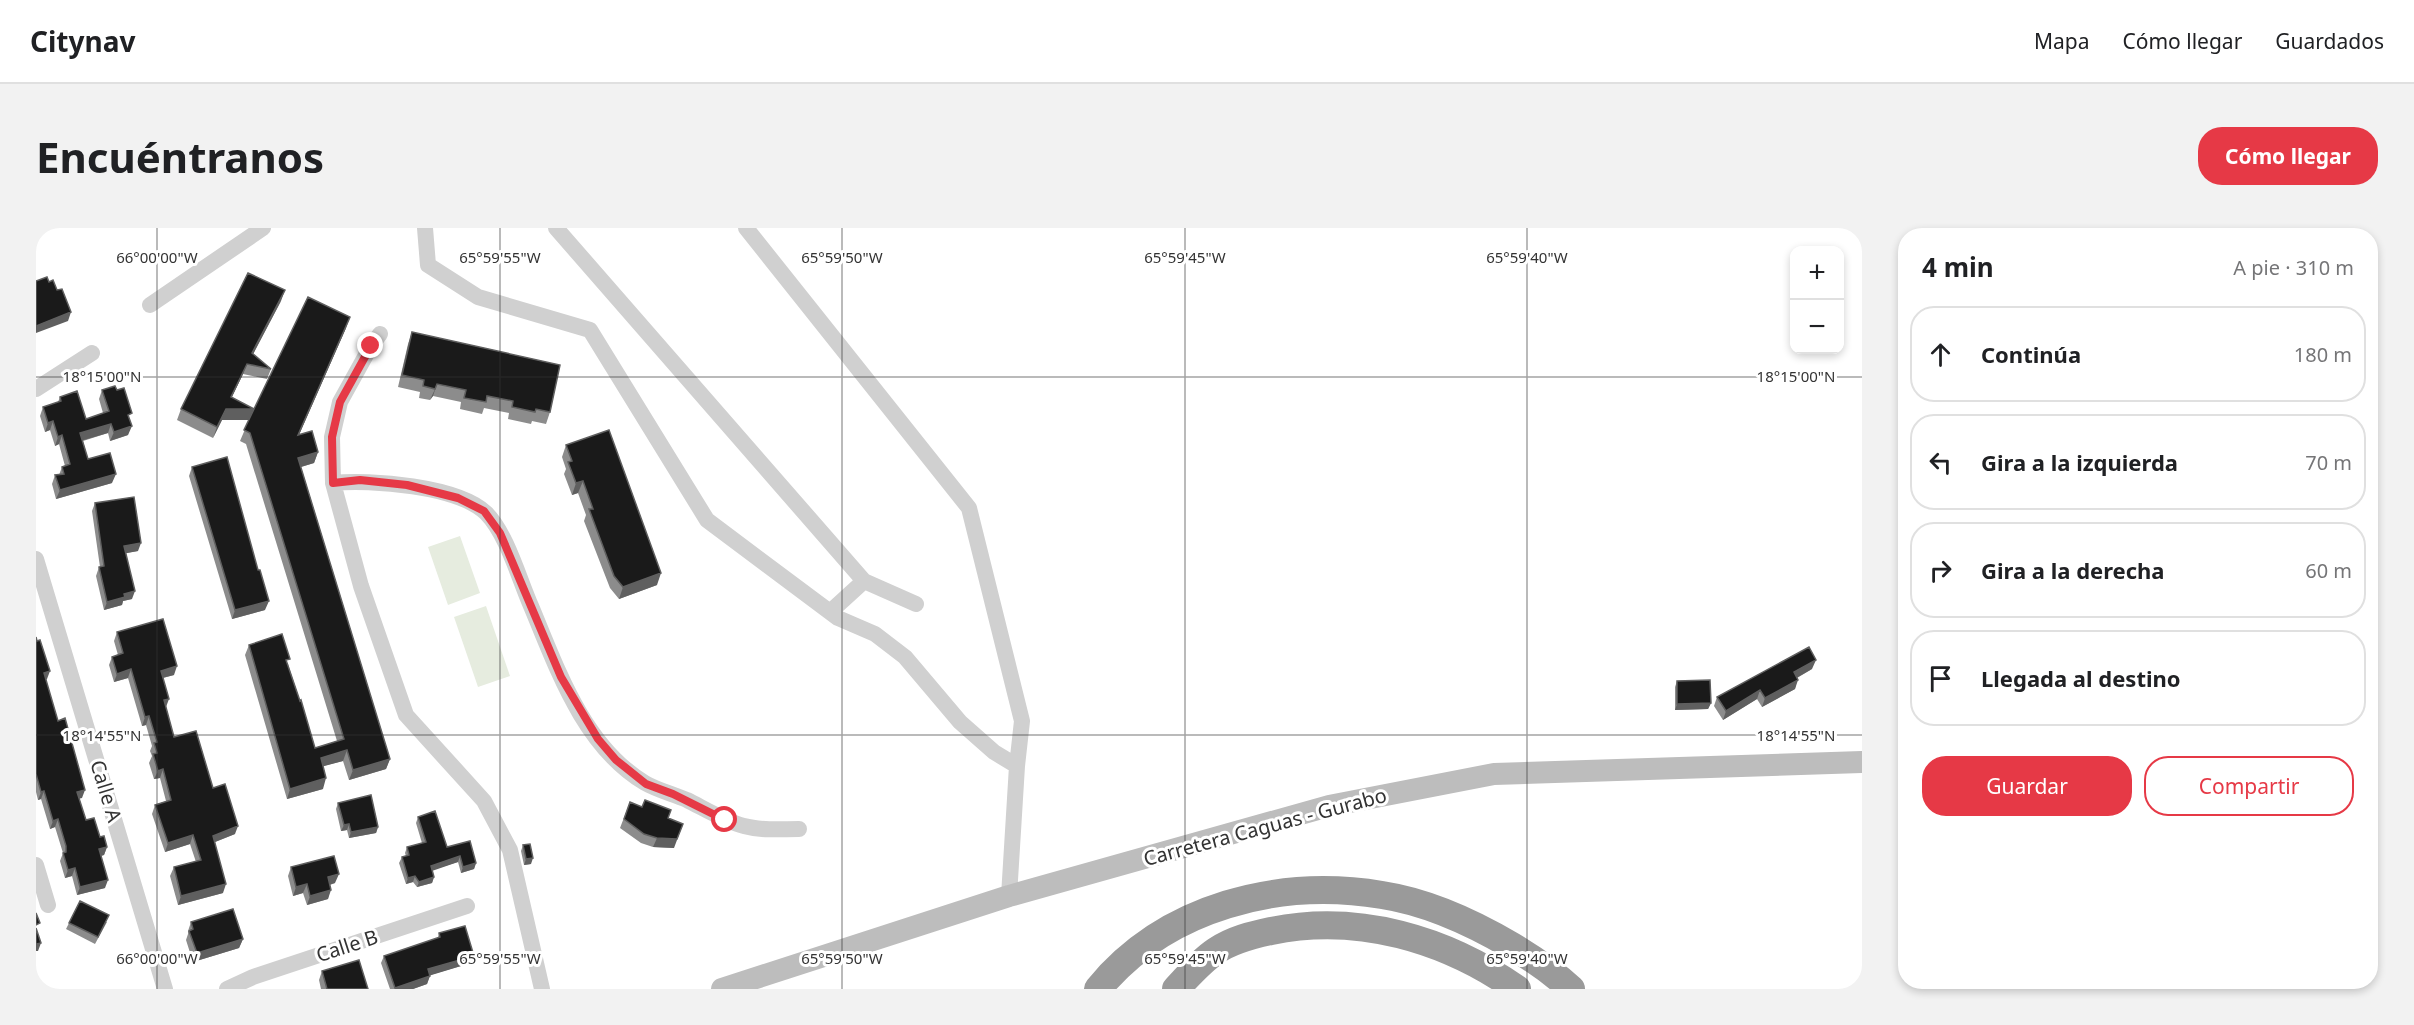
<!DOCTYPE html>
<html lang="es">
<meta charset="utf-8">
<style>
:root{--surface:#fff;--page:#f2f2f2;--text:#202124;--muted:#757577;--line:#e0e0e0;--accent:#e63946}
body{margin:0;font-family:"Noto Sans",sans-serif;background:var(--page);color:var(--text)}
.controls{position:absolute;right:18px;top:18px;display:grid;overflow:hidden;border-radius:12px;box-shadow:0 3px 9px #0003}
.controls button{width:54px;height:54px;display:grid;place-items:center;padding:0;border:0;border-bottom:2px solid var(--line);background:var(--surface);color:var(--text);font:30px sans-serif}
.stop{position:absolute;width:18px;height:18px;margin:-14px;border:4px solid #e63946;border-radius:50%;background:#fff}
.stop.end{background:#e63946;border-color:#fff;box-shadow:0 2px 6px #0008}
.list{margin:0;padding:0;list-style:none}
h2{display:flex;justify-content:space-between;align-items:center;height:78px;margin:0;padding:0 24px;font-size:26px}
h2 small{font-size:20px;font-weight:400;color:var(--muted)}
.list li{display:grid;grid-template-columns:39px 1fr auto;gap:18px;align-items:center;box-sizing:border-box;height:96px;margin:0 12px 12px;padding:0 12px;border:2px solid var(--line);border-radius:24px}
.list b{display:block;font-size:22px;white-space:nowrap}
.list em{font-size:20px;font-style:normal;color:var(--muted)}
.actions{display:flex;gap:12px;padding:18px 24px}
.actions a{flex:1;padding:14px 0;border:2px solid var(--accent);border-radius:24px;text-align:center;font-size:21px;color:var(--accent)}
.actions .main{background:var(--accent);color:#fff}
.icon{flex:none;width:33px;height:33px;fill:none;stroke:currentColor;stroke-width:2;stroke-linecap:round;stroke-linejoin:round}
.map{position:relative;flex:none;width:1826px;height:761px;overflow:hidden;border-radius:24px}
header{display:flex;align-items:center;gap:36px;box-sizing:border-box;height:84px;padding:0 30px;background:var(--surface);border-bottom:2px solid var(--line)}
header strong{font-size:28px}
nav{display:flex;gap:33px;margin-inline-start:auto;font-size:21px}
.intro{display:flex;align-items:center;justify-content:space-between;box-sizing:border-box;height:144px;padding:0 36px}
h1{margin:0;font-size:42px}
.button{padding:15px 27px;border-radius:24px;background:var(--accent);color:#fff;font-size:21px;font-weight:700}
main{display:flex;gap:36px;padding:0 36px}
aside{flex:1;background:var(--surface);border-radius:24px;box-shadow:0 3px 9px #0003}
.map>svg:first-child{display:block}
.green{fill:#e6ecdf}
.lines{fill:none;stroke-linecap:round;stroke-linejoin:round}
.minor{stroke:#d0d0d0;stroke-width:16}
.secondary{stroke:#bdbdbd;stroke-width:22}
.motorway{stroke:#9a9a9a;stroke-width:28}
.wall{fill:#8c8c8c}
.shaded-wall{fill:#5f5f5f}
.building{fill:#1a1a1a;stroke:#5f5f5f;stroke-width:1.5}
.route{stroke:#e63946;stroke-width:8}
.ticks{fill:none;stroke:#333;stroke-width:1.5;stroke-opacity:0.45}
.labels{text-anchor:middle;stroke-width:6;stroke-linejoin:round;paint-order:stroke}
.street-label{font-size:20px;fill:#333;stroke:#fff}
.ticks-label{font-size:15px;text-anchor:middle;fill:#333;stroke:#fff;stroke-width:6;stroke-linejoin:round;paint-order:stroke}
</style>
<header>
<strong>Citynav</strong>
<nav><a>Mapa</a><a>Cómo llegar</a><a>Guardados</a></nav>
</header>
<div class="intro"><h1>Encuéntranos</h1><a class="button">Cómo llegar</a></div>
<main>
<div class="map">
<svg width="1826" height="761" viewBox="0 0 1826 761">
<rect width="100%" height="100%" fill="#fff"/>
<path class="green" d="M424,308L444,365L412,377L392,319Z
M450,378L474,448L442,459L418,389Z"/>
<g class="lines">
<path class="minor" d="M389,0L392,37L442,69L554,102L671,292L802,390L839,406L869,429L924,494L958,524L981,538
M520,0L828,353L880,376
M710,0L933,280L986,493L981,538L973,668
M114,77L227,0
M344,106L335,118L304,174L296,209L297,255L325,358L370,487L448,573L474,622L506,761
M0,161L56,125
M297,255C334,251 422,258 450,285C471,306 483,351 495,378C521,440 547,518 609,555C621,562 637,566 651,572C669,581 688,593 708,598C726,603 745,601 763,601
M0,331L129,761
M794,384L828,353
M0,637L12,677
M191,761L217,749L431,678"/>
<path class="secondary" d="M686,761L973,668L1293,578L1458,546L1826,534"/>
<path class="motorway" d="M1062,761C1130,678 1243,650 1346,667C1392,674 1437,695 1476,718C1496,730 1518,745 1535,761
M1140,761C1152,748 1165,733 1180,723C1196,712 1216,707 1235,703C1322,685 1410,711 1481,761"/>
</g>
<path class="wall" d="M245,73L217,126L235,141L231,151L207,146L196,169L218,181L310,100L263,207L282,224L278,235L265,239L354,531L350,541L313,552L307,533L287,538V561L251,571L209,427L213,417L252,436L279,520L301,513L210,216L204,213L213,192H186L177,210L141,192L145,181Z
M376,104L514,184L510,196L496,193L495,196L472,191L473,185L448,180L446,186L424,181L425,174L397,168L394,172L383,170L384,164L362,159L372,116Z
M66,162L94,192L92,207L74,213L72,205L47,213L52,231L76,255L20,271L16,256L19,247H23L26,239L29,238L23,216L19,218L14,202L9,204L4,188L7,179L22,174L24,169L50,191L67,185L63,171Z
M530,217L621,357L583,371L574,360L548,293L550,287L542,265L536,267L528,246L530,241L526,229Z
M156,239L222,342L229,382L196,391L153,248Z
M59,275L102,323L90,325L96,371L87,373L86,377L68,382L60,348L63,339H64L56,283Z
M81,404L138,447L127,450L130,479L138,509L177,560L199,606L179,614L187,665L142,677L134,648L138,639L160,634L154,616L129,624L116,586L119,577L130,573L124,550L118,551L113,535L116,528L114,523L116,518L110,497L106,498L92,450L78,454L73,437L76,429L82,427L78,413Z
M0,409L11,451L10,452L22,493L46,570H43L50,592L71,619L68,627L65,628L69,660L41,667L36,648L29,650L24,633L27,625L19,599L14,601L5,571L2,572L0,564Z
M1776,441L1761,450L1759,461L1726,479L1721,471L1687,492L1678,478L1681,469Z
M1641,453L1675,475L1672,481L1639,482V459Z
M594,574L632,590L638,620L617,619L605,615L584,600Z
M302,575L342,599L340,605L313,610L311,602L305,603L300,581Z
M382,589L411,619L440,635L438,641L425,645L422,634L396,642L398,649L396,655L381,659L377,654L370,656L363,635L366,629L370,628L369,625L371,619L386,615L380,595Z
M487,617L495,636L488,637L485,623Z
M255,639L299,655L294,657L292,671L271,677L267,665L257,668L252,648Z
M71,694L59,716L30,701L33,695Z
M155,694L207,711L203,720L157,734L150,712L152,706V703Z
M403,705L438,728L435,735L394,747L391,756L377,761H354L345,735L348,728L402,710Z
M286,743L332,761H285L283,752Z"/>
<path class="shaded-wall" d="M249,62L245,73L212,136L216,125Z
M35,84L32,93L0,105V98Z
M314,89L310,100L258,218L262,207Z
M211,136L207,146L191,179L195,169Z
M401,156L397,168L394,172L399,161Z
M190,181H218L214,192H186L177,210L181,199Z
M17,193L14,202L9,204L12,195Z
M75,196L72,205L41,214L44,205Z
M96,198L92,207L74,213L78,204Z
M26,207L23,216L19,218L22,209Z
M282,224L278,235L258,241L262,230Z
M80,246L76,255L20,271L24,262Z
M547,253L542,265L536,267L540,255Z
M105,315L102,323L86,326L88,318Z
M625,345L621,357L583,371L587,359Z
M99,363L96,371L87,373L86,377L68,382L71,374L88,366Z
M233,373L229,382L196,391L199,382Z
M1780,432L1776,441L1755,453L1758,444Z
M141,438L138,447L122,451L125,443Z
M95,441L92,450L78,454L81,446Z
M14,443L11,451L6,453L8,445Z
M1762,452L1759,461L1726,479L1729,470Z
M1724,462L1721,471L1687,492L1690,483Z
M133,471L130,479L128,472Z
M1675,475L1672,481L1639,482L1641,476Z
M113,488L110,497L106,498L109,489Z
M311,522L307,533L281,540L285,530Z
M354,531L350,541L313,552L317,542Z
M127,541L124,550L118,551L122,543Z
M290,550L287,561L251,571L254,561Z
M49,562L46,570L38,572L41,564Z
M8,563L5,571L2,572L5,564Z
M22,591L19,599L14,601L17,593Z
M313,596L311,602L305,603L308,597Z
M647,596L638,620L617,619L621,610Z
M202,598L199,606L174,616L177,608Z
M342,599L340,605L313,610L315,604Z
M157,607L154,616L129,624L132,615Z
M71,619L68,627L60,629L63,621Z
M424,628L422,634L393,644L395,638Z
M497,630L495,636L488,637L490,631Z
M440,635L438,641L425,645L427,639Z
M39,640L36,648L29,650L32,642Z
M303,646L299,655L288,658L292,649Z
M379,648L377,654L370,656L372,650Z
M398,649L396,655L381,659L383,654Z
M72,652L69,660L41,667L44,659Z
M190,656L187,665L142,677L145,668Z
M271,656L267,665L257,668L260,659Z
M295,662L292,671L271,677L274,668Z
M207,711L203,720L157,734L161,725Z
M5,715L2,723H0V716Z
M438,728L435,735L389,749L392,741Z
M394,748L391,756L377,761H359V760Z"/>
<path class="building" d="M212,45L249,62L216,125L235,141L211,136L195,169L218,181L272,69L314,89L262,207L276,203L282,224L262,230L354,531L317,542L311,522L285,530L290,550L254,561L213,417L246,406L254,431L250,432L264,473L265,472L279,520L308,511L214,205L208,202L218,181H190L181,199L145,181Z
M11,49L13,54L17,52L21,62L26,61L35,84L0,98V53Z
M376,104L524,137L514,184L500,181L499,184L476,179L477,173L451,168L450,174L428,170L430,162L401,156L399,161L387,158L388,152L366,147Z
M79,158L81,162L88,160L96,185L92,187L96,198L78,204L75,196L44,205L52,231L74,225L80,246L24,262L19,247L28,246L26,239L34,236L26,207L22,209L17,193L12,195L7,179L25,173L24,169L41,163L50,191L73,183L66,162Z
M573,202L625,345L587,359L578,348L553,281H557L547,253L540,255L532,234L536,233L530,217Z
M191,229L222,342H224L233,373L199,382L156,239Z
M98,269L105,315L88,318L99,363L88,366L89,369L71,374L63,339L68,338L59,275Z
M127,391L141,438L125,443L133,471L128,472L138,509L160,503L177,560L189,556L202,598L177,608L190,656L145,668L138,639L165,632L157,607L132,615L119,577L135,572L127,541L122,543L117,526L121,525L118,515L121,514L113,488L109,489L95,441L81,446L76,429L87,425L81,404Z
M0,409L1,413L4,412L14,443L8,445L22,493L29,490L49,562L41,564L50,592L58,590L64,609L68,608L71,619L63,621L72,652L44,659L39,640L32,642L27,625L30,624V618L22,591L17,593L8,563L5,564L0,546Z
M1773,419L1780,432L1758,444L1762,452L1729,470L1724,462L1690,483L1681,469Z
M1674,452L1675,475L1641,476V453Z
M335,567L342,599L315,604L313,596L308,597L302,575Z
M609,572L635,582L632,590L647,596L641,611L621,610L608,606L588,591L594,574L606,579Z
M399,583L411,619L434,613L440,635L427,639L424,628L395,638L398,649L383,654L379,648L372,650L366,629L373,627L371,619L390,614L382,589Z
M494,616L497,630L490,631L487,617Z
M298,628L303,646L292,649L295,662L274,668L271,656L260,659L255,639Z
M44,673L73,687L62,709L33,695Z
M197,681L207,711L161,725L153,703L157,701L155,694Z
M0,685L4,695L0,697Z
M429,698L438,728L392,741L394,748L359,760L348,728L404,709L403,705Z
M0,700L5,715L0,716Z
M323,732L332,761H291L286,743Z"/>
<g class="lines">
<path class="route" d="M335,118L304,174L296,209L297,255L324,252L371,257L422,270L448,283L464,305L525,449L562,511L580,532L610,556L637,566L689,592"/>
</g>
<path class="ticks" d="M121,0V761M464,0V761M806,0V761M1149,0V761M1491,0V761M0,149H1826M0,507H1826"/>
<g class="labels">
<g class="street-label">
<text transform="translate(70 563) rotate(73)" y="7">Calle A</text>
<text transform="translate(1229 599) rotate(-15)" y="7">Carretera Caguas - Gurabo</text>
<text transform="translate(311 718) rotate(-18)" y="7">Calle B</text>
</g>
</g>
<g class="ticks-label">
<text x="121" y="35">66°00'00"W</text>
<text x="464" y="35">65°59'55"W</text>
<text x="806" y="35">65°59'50"W</text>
<text x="1149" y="35">65°59'45"W</text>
<text x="1491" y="35">65°59'40"W</text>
<text x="66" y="154">18°15'00"N</text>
<text x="1760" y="154">18°15'00"N</text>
<text x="66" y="513">18°14'55"N</text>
<text x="1760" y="513">18°14'55"N</text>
<text x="121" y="736">66°00'00"W</text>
<text x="464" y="736">65°59'55"W</text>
<text x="806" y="736">65°59'50"W</text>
<text x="1149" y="736">65°59'45"W</text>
<text x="1491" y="736">65°59'40"W</text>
</g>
</svg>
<div class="controls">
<button>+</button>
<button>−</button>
</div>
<div class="stop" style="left:689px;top:592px"></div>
<div class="stop end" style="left:335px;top:118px"></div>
</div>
<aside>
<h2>4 min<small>A pie · 310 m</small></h2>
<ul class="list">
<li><svg class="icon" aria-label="ahead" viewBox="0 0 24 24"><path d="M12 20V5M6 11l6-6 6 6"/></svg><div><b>Continúa</b></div><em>180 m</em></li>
<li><svg class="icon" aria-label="left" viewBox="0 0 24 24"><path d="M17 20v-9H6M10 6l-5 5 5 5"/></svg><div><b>Gira a la izquierda</b></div><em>70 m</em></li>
<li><svg class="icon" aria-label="right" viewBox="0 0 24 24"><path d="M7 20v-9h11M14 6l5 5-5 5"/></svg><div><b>Gira a la derecha</b></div><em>60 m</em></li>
<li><svg class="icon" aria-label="arrive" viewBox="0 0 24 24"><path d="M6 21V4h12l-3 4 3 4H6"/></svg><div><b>Llegada al destino</b></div></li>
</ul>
<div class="actions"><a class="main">Guardar</a><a>Compartir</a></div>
</aside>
</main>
